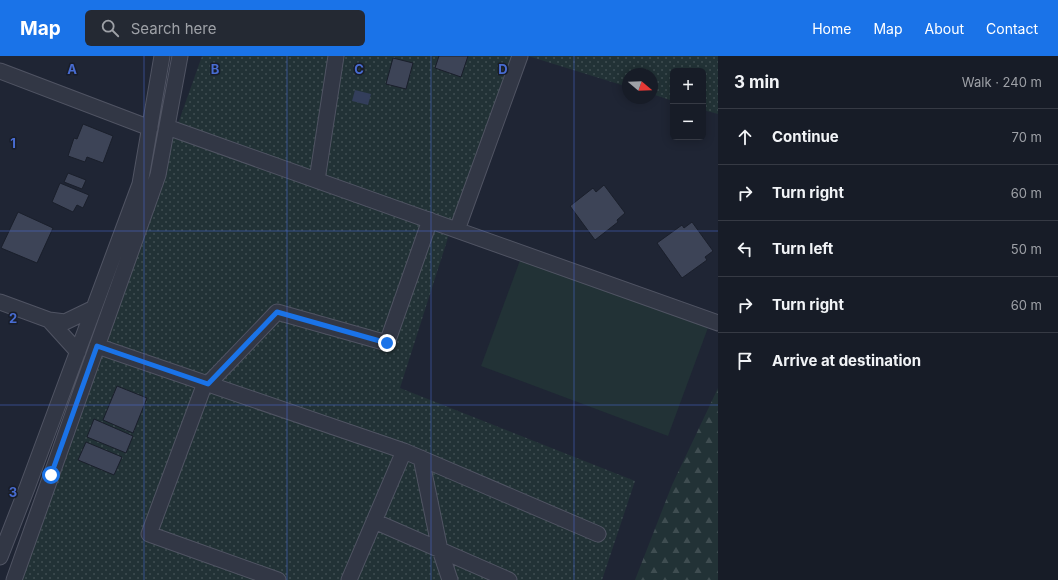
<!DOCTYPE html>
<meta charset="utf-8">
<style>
:root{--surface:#171c27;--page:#242933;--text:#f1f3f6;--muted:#9ea1a7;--line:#363a44;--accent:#1a73e8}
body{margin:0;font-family:Inter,sans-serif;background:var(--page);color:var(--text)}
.controls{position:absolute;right:12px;top:12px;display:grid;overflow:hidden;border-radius:6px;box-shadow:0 2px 10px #0003}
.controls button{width:36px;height:36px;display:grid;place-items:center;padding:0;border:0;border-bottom:1px solid var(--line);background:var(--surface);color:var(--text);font:20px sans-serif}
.compass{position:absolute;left:622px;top:12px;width:36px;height:36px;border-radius:50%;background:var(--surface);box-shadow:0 2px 10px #0003;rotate:109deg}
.stop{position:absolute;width:12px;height:12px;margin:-9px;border:3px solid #1a73e8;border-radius:50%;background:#fff}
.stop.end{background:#1a73e8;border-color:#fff;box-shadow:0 1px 4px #0008}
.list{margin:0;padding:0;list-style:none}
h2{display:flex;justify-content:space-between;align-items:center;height:52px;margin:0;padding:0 16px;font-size:17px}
h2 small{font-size:13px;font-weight:400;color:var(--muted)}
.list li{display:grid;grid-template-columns:26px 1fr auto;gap:12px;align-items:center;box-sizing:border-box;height:56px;padding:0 16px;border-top:1px solid var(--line)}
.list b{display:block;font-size:15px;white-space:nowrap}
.list em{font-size:13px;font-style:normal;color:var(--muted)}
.icon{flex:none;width:22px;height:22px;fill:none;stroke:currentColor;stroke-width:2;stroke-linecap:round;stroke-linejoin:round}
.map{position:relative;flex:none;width:718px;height:524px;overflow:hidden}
header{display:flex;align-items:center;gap:24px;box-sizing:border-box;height:56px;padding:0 20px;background:var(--accent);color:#fff}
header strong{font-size:19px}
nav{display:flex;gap:22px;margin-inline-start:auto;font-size:14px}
.search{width:280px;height:36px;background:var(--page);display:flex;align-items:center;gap:10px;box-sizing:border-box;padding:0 14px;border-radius:6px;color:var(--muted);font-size:15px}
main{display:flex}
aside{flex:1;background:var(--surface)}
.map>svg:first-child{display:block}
.grass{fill:url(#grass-dots)}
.forest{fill:url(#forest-firs)}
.pitch{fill:#223236}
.water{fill:#333e5b}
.building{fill:#3d4457;stroke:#1a1f2b}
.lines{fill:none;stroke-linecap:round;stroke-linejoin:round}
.minor-casing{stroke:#505463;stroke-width:17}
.minor{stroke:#323745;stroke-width:15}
.route{stroke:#1a73e8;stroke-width:5}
.grid{fill:none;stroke:#486cd1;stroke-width:1;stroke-opacity:0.55}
.grid-label{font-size:13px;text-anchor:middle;font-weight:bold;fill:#486cd1;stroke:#181d29;stroke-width:3;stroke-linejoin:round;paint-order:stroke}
</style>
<header>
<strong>Map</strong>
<div class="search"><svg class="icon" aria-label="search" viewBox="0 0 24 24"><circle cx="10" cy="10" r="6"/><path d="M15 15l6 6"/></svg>Search here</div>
<nav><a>Home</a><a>Map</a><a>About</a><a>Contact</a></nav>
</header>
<main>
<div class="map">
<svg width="718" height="524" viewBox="0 0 718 524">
<defs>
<pattern id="grass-dots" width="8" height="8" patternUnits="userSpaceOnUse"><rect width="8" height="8" fill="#223236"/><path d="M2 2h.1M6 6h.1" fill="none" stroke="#3f4d51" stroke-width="1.8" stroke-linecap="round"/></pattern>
<pattern id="forest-firs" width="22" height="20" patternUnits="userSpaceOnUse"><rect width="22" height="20" fill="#223236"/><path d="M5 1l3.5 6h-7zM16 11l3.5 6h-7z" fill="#3f4d51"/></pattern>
</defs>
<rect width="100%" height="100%" fill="#1f2534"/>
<path class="grass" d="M202,0H518L453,166L400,332L635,425L602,524H16Z
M528,0H718V58L703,54V15H673V45L652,38V18H628V31Z"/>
<path class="forest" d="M718,332V524H635L672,429Z"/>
<path class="pitch" d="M522,199L709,269L668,380L481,310Z"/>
<path class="water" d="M355,34L371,38L368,49L352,45Z"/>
<path class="building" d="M438,0H468L461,21L435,12L439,0Z
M393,2L413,7L406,33L386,28Z
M83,68L113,80L103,107L87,101L85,106L68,100L74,82L77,83Z
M68,117L86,124L82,133L64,126Z
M60,127L89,139L83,152L77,149L73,156L52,146Z
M604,129L625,157L617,164L618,166L595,184L570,150L593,132L596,136Z
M18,156L53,172L37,207L1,192Z
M692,166L713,195L705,201L707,204L682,222L657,187L682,169L684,172Z
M117,330L147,342L133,377L103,364Z
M94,363L133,380L126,397L87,381Z
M86,386L122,401L114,419L78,404Z"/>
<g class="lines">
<defs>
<path id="minor" d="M0,15L150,72
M167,71L718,267
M317,124L336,0
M457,174L520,0
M0,246L49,264L78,296
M49,264L65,266L94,252
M97,290L404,395L598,478
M205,327L149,478L278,524
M208,328L277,256L387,287L430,164
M421,402L440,494L450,524
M374,465L509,524
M0,501L27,432L140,128L162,0
M14,524L158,119L180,0
M349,524L404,395"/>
</defs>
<use href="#minor" class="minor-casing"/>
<use href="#minor" class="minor"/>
</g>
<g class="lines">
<path class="route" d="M51,419L97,290L208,328L277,256L387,287"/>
</g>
<path class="grid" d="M144,0V524M287,0V524M431,0V524M574,0V524M0,175H718M0,349H718"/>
<g class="grid-label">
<text x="72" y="18">A</text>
<text x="215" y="18">B</text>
<text x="359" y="18">C</text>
<text x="503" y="18">D</text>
<text x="13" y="92">1</text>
<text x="13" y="267">2</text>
<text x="13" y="441">3</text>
</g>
</svg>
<div class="controls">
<button>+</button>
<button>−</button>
</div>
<svg class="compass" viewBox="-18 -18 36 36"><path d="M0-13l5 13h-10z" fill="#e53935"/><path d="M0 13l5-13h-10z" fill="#9ea1a7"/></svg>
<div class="stop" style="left:51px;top:419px"></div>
<div class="stop end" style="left:387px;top:287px"></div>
</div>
<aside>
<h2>3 min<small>Walk · 240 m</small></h2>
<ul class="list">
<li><svg class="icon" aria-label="ahead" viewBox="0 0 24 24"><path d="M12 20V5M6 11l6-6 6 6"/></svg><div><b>Continue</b></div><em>70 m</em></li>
<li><svg class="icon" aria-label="right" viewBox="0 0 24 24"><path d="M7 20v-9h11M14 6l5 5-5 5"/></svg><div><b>Turn right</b></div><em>60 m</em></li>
<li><svg class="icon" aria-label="left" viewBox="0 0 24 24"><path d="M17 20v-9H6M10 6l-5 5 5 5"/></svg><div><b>Turn left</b></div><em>50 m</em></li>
<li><svg class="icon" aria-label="right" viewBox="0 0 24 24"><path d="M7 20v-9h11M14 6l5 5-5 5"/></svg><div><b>Turn right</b></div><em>60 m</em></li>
<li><svg class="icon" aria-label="arrive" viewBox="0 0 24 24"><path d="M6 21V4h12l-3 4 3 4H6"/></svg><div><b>Arrive at destination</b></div></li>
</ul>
</aside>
</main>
